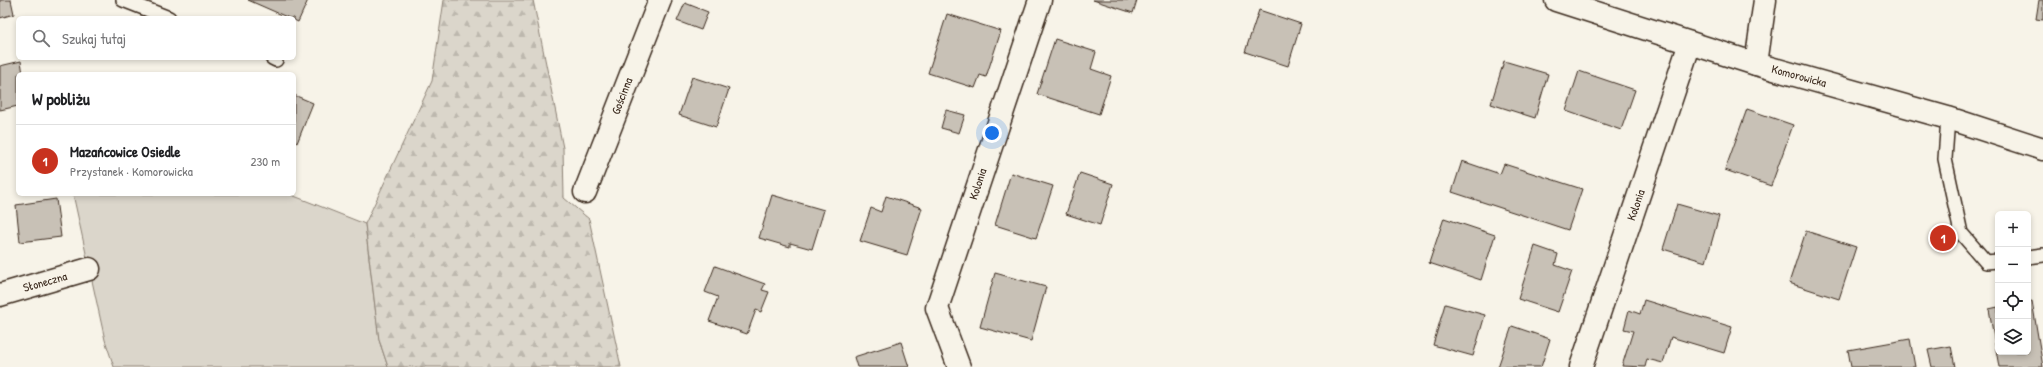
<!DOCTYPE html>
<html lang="pl">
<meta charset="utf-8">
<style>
:root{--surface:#fff;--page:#f2f2f2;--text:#202124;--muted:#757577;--line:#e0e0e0;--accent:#c8321e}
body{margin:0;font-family:"Patrick Hand",sans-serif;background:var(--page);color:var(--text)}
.controls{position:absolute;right:12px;bottom:12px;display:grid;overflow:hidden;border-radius:6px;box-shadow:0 2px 6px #0003}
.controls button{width:36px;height:36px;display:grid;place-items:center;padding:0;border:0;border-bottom:1px solid var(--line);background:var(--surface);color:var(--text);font:20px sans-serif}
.you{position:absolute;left:992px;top:133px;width:14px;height:14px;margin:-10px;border:3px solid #fff;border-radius:50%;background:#1a73e8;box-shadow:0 0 0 6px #1a73e833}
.badge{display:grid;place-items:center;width:26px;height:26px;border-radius:50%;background:var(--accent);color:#fff;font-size:13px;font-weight:700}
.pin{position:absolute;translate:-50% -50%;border:2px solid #fff;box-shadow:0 1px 4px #0006}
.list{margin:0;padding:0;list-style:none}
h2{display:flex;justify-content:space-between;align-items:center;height:52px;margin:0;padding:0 16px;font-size:17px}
h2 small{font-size:13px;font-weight:400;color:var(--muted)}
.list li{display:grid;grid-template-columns:26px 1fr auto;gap:12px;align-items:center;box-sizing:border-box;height:72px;padding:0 16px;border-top:1px solid var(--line)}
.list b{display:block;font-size:15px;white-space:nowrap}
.list p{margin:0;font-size:13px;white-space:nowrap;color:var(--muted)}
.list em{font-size:13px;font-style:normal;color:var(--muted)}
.icon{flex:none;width:22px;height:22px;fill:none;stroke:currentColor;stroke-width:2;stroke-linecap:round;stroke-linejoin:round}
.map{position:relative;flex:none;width:2043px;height:367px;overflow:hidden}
.search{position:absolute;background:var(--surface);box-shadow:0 2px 6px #0003;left:16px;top:16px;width:280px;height:44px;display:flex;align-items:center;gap:10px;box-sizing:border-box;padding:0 14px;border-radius:6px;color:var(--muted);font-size:15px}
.panel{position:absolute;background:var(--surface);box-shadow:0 2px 6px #0003;left:16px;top:72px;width:280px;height:124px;border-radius:6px}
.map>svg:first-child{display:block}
.green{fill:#dbd6cb;stroke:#8b8074}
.forest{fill:url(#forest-firs);stroke:#8b8074}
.building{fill:#c8c1b6;stroke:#3b2a1e}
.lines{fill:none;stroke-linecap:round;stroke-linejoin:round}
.service-casing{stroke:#3b2a1e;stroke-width:16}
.minor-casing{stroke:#3b2a1e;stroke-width:25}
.tertiary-casing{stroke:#3b2a1e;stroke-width:25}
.service{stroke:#f7f3e8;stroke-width:13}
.minor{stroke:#f7f3e8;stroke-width:22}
.tertiary{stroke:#f7f3e8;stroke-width:22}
.labels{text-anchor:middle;stroke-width:3.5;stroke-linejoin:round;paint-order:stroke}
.street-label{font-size:12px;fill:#3b2a1e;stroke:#f7f3e8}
</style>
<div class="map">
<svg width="2043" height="367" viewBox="0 0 2043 367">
<defs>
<pattern id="forest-firs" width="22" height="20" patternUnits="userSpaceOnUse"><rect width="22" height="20" fill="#dbd6cb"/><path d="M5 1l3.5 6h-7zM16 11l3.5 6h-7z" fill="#bdb8ae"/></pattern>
</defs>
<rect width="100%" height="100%" fill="#f7f3e8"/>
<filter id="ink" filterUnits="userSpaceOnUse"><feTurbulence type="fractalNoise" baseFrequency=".025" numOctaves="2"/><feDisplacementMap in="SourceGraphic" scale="8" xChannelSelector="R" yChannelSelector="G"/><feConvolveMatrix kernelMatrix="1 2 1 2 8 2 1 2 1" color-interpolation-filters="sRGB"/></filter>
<g filter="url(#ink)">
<path class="green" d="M73,194H289L365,224L379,340L388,367H114L105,340Z"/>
<path class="forest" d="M444,0H533L563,148L564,198L589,219L621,367H388L379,340L365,224L432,81Z"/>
<path class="building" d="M0,0H11L14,14L0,18Z
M248,0H308L298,22L294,20V18H289Z
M1093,0H1137L1133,13Z
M2039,0H2043V20L2036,19Z
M685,3L708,12L701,30L677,21Z
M1259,10L1301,24L1288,66L1245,52Z
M947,14L1001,31L986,77L980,75L975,88L928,73Z
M1055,39L1096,52L1091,69L1111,76L1099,114L1037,94Z
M21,61L23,74H18V106L0,110V66Z
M1504,61L1548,74L1535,118L1491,104Z
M1579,71L1635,90L1621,130L1566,111Z
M692,77L729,89L716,127L679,115Z
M294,95L313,103L297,143L294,141Z
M1747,109L1793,125L1771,186L1725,170Z
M946,110L965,115L959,133L941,128Z
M1462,161L1500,174L1504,164L1582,189L1568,230L1452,192Z
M1011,173L1053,186L1036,238L995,225Z
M1080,173L1113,184L1100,225L1066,214Z
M772,195L824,210L812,249L790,243V247L759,238Z
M886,196L922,208L907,255L860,241L871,208L881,212Z
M56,199L61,237L20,242L16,205Z
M1677,204L1719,216L1706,262L1663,249Z
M1444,218L1495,235L1481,280L1429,263Z
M1806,231L1856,247L1839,299L1789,283Z
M1535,246L1558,254L1555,265L1572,271L1558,312L1518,299Z
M715,266L765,284L762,290L769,292L761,312L756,310L747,334L709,321L718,297L705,292Z
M995,273L1046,287L1031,341L980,327Z
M1644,300L1732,327L1724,353L1671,337L1663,363L1647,359L1645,367L1622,366L1633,331L1624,329L1629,310L1640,314Z
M2032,301L2043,367H1999L1989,309L1998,307V352H2028V302Z
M1445,304L1485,315L1473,356L1433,345Z
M1512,326L1550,339L1541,367H1498Z
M1910,339L1915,367H1851L1848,350Z
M901,342L909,367H857L854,357Z
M1951,346L1955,367H1932L1928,350Z"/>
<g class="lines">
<defs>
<path id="service" d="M123,0L169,18
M272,58L276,60
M1948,118L1945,159L1961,233L1986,262L1998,261
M2028,257L2043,255"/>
<path id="minor" d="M1756,64L1765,0
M585,192L660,0
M0,295L89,269
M959,367L937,308L1040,0
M1581,367L1690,43"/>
<path id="tertiary" d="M1556,0L1756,64L1948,118L2043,149"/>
</defs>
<use href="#service" class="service-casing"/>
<use href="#minor" class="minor-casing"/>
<use href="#tertiary" class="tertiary-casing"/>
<use href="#service" class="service"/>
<use href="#minor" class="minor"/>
<use href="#tertiary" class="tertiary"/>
</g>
</g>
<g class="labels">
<g class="street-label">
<text transform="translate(1799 76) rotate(15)" y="4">Komorowicka</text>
<text transform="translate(622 96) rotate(-69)" y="4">Gościnna</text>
<text transform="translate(978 184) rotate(-72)" y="4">Kolonia</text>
<text transform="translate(1636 205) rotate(-71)" y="4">Kolonia</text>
<text transform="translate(45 282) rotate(-16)" y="4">Słoneczna</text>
</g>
</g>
</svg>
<div class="controls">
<button>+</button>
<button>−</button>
<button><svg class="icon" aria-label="locate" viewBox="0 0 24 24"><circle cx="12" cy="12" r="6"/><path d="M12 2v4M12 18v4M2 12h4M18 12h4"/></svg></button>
<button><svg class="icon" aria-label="layers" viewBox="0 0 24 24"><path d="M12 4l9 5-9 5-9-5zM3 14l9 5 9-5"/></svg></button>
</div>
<div class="you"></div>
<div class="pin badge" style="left:1943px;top:238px">1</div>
<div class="search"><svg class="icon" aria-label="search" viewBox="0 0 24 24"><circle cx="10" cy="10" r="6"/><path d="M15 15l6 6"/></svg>Szukaj tutaj</div>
<section class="panel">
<h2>W pobliżu<small></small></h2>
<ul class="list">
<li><span class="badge">1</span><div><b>Mazańcowice Osiedle</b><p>Przystanek · Komorowicka</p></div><em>230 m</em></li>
</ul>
</section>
</div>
